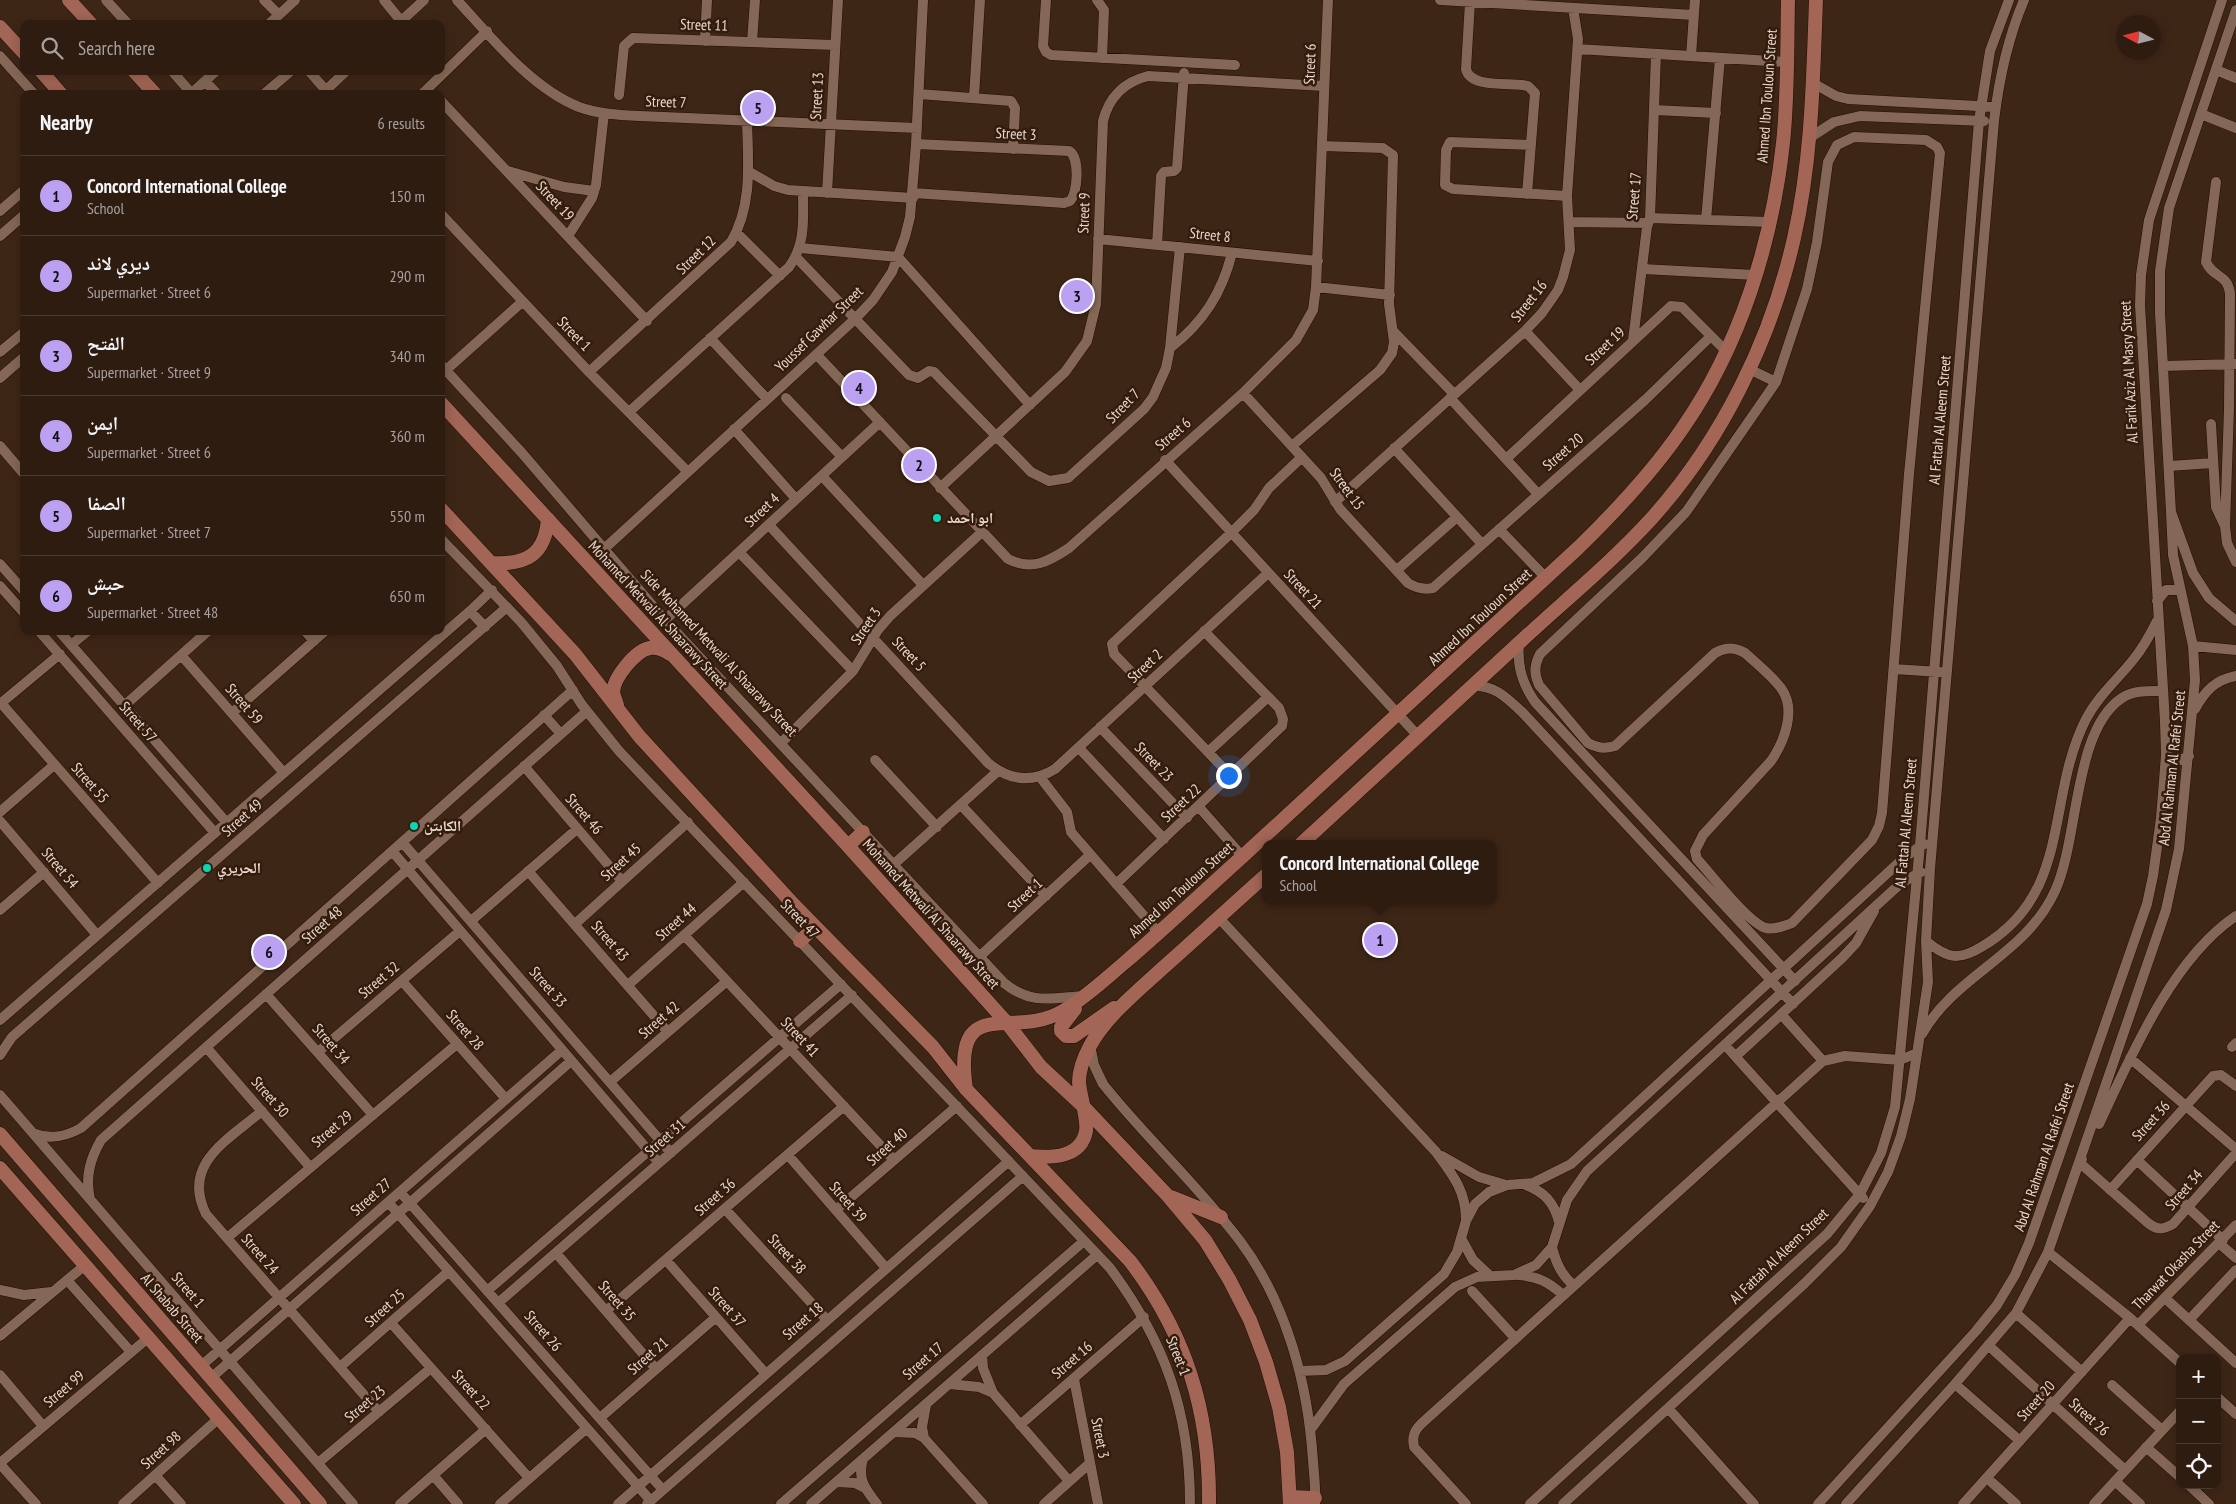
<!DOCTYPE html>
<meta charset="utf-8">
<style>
:root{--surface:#2e1c11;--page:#36251a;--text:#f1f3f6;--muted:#a7a19f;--line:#493a31;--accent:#bca0f2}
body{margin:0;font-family:"PT Sans Narrow","Noto Naskh Arabic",sans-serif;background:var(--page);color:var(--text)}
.controls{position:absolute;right:15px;bottom:15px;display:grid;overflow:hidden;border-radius:10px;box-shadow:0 2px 12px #0003}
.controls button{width:45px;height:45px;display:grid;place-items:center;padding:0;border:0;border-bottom:1px solid var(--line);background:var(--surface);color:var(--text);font:25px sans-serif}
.compass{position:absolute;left:2116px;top:15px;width:45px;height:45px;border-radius:50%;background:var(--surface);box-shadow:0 2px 12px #0003;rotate:277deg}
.you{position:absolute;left:1228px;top:775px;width:18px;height:18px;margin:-12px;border:4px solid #fff;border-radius:50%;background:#1a73e8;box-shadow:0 0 0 8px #1a73e833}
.badge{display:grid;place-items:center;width:32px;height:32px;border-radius:50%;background:var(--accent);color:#111;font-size:16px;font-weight:700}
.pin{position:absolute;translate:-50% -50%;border:2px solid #fff;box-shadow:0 1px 5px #0006}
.popup{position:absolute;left:1262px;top:840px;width:235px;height:65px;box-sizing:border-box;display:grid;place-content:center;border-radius:10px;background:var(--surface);filter:drop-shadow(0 1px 4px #0005);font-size:16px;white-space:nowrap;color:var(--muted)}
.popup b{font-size:19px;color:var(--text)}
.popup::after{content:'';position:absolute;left:50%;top:100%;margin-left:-10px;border:10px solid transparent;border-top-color:var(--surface)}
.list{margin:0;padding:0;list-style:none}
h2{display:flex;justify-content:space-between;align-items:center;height:65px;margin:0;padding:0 20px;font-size:21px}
h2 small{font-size:16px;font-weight:400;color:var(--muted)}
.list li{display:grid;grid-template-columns:32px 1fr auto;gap:15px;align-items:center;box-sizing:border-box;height:80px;padding:0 20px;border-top:1px solid var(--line)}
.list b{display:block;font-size:19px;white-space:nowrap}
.list p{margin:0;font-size:16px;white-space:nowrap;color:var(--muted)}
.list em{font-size:16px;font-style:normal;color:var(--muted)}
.icon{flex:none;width:28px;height:28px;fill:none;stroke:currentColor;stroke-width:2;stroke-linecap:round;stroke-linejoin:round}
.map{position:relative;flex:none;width:2236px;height:1504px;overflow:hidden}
.search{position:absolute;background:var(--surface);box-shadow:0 2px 12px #0003;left:20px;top:20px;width:425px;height:55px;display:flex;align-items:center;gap:12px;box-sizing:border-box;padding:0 18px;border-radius:10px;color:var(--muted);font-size:19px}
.panel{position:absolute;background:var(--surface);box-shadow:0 2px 12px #0003;left:20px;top:90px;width:425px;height:545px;border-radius:10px}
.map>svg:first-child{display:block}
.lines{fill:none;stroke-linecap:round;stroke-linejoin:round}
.street-casing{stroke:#240e02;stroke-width:11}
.secondary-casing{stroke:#240e02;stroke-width:15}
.street{stroke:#846756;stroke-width:10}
.secondary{stroke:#a26556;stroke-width:14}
.poi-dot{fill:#0ad5b5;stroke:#341c0d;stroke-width:2}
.labels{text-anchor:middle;stroke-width:5;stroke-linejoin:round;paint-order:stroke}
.street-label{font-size:15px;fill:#e8d7cd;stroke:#341c0d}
.poi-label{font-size:15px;font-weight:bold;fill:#e8d7cd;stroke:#341c0d;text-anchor:start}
</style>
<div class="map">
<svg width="2236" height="1504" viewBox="0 0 2236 1504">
<rect width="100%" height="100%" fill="#3e2617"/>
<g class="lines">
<defs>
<path id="street" d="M106,0L128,24
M264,0L279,15
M384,0L401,21
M457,0C491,37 531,88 579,107C598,114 620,115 640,116L917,128
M1046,0L1043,46L1046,52L1051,55L1235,65
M1097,0L1104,10L1102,58
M1440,0L1694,15
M1470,2L1466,69C1470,89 1511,82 1528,86L1535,93L1527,194
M2236,10L2169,208L2160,271V313L2171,512L2193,573L2209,598L2236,621
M269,24L295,0
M398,24L424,0
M705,41L707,0
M752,42L755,0
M1578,49L1786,62
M0,56L34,94
M1691,56L1695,0
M2216,70L2236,78
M172,71L192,94
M309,71L329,94
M205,81L217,94
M1813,83L1836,96L1848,99L1996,107
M326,90L346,71
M192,93L216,71
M264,94L291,71
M422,94L487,31
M919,94L1011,101L1015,108L1013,149
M619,95L624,46L633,38L835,45
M974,97L980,0
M441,101L647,321
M1654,110L1716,113
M2201,114L2236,128
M1811,137L1834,122L1860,116L1984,121
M1854,137L1926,140L1937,147L1940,153L1909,474L1882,813L1879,826L1872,840L1792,923C1784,926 1775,930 1766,928C1748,923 1711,874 1697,859L1695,851L1703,835L1771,761C1784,742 1797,710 1781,688C1771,675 1757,664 1745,653C1734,647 1726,647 1715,653L1615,746C1604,749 1598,748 1588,743L1539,685C1534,673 1534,666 1540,654L1642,558L1686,512L1776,382L1807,289L1817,242L1828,162L1837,145Z
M1531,145L1450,142L1446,150L1445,185L1453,189L1567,196
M508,171L564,187L594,191
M748,171L774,186L788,190L913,198
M2216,182L2206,262C2214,279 2227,273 2230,293L2229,409L2225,526L2227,543L2236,562
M827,193L838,0
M913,193L1064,203L1070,201C1078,193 1080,157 1069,151L916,144
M0,211L24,190
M441,214L589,372L688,472
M1650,218L1770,222
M1706,220L1720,58
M1569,222L1648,223
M736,232L780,276
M0,236L24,215
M568,236L592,198L596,185L604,113
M1098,239L1318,261
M1157,245L1161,176L1164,172L1174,171L1177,168L1184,73
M800,248L898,257L1030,405
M796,257L909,375L918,378L929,371L934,372L1031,472L1049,481L1068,478L1144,409L1153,397L1166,368L1170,348L1180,247
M1643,269L1755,275
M1316,287L1390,295
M1393,331L1454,394
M1525,331L1580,390
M710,338L767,399
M1633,340L1647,227L1650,218L1656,54
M1170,348C1203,323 1222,293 1232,253
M0,352L24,332
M817,355L1008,559C1032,571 1048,562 1069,548L1243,393L1296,340L1313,310L1316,287L1328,0
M441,365L522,453L665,620L1004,983C1031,1005 1051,998 1084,996
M2163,366L2235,364
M1749,369L1776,382
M446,370L522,302
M589,372L731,242C753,205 748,161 747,121
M0,378L24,357
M1243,393L1321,478L1340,509L1408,583C1416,588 1423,590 1433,588L1645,400L1711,336
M786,398L842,457
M1450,398L1538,494
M629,412L789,267C806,244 803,219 803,192
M2211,424L2216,507L2225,526
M734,429L796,499
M0,446L24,474
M1292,446L1380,370L1392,353L1394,342L1389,304L1393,155L1383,148L1322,146
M1394,448L1482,544
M1506,459L1671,306L1682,307L1726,351
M1165,460L1419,737
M2169,466L2213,463
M822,476L923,585
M940,488L1065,372L1087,341L1096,304L1103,121C1109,97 1124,82 1148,76L1324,86
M1335,502L1525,331L1542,313L1558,290L1563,277L1570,250L1567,196L1578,39L1573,8
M769,525L988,763C1009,780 1031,784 1055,769L1268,573
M1499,529L1546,578
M441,539L521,622L557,666L582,705L619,751L1110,1268C1165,1342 1190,1412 1190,1504
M604,549L856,318L873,300L892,272L905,237L910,217L916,144L923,0
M739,552L853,671
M0,564L24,591
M1397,570L1457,517
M0,586L24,613
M2157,601L2166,590H2180
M470,611L485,627
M665,620L880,422
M39,631L215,833
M59,631L227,823
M305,631L314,641
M1519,643C1517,666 1522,683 1535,702L1795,981
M71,645L88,631
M2193,646L2236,650
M181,655L284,773
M1894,669L1940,672
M1473,686C1495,685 1507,698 1523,713L1793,1004
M1,703L158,883
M0,704L60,654
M124,706L208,631
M2195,709C2205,691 2215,680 2236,676
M232,713L325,631
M544,715L561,734
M1100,727L1187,818
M781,743L853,671L878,630L890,616L982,532
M1079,748L1164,839
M1208,752L1268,697
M2166,755L2177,761L2189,756
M875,760L937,827
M524,766L622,881
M1231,776L1114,654L1112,644L1231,533L1254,510L1269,488L1302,457
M1040,777L1067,812L1071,832L1159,933
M961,805L1046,896
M1199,807L1242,856
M0,812L54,765
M0,821L97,935
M402,842L671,1153
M392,851L659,1163
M893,865L998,771
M528,871L668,1032
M1116,884L1282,726L1283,719L1279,708L1204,631
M0,910L44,872
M1219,918L1436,1152C1453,1175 1466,1191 1466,1220
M471,921L577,829
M575,924L688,822
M684,935L894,1160
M1926,941C1948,959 1959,961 1983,946C2073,892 2045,800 2086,719C2098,696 2117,680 2133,660C2143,648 2150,635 2157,621
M979,957L1090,855
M402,981L506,1099
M628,985L744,882
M266,994L373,1115
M1781,1014L1823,1061
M0,1020L470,611L492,590
M1922,1034C1955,975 2026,955 2055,891C2079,840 2073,730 2122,698C2134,690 2149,691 2163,691
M1090,1045L1094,1065L1103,1084C1146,1138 1198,1185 1240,1241C1287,1304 1308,1384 1313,1461C1314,1475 1316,1489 1315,1503
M1725,1045L1863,1198
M206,1047L310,1167
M2232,1047L2236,1043
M318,1052L460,931
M0,1055L12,1037L507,607
M1736,1056L1842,958L1856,943L1874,911
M2130,1058L2236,1149
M610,1082L727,981
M0,1095L353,1504
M262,1111C228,1140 181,1164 206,1214L379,1412
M2099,1124C2131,1056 2172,959 2236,916
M33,1133C50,1140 65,1137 81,1128L573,690
M788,1155L886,1268
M1442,1156L1479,1177L1506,1185
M2082,1159L2080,1163L2148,1223C2157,1230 2163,1230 2173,1224L2236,1153
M2137,1160L2223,1240
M1526,1185C1544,1192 1554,1202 1559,1222
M2110,1190L2213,1076L2221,1075L2236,1086
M400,1192L663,1490
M90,1199C85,1177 90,1159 101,1140L587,711
M388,1202L651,1501
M725,1209L827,1320
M836,1210L957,1106
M227,1238L457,1044
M1462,1240L1473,1260L1489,1275
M2220,1244L2236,1258
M1552,1247C1556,1263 1561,1274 1573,1285
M2048,1252L2130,1318L2180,1363
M556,1253L656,1369
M666,1260L766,1374
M1517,1275C1537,1276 1549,1282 1563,1295
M67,1280L131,1352
M0,1290L24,1295L51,1292
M487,1291L841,984
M1472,1291L1515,1338
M2165,1298L2236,1363
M498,1303L852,995
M606,1311L844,1106
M2016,1313L2082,1372
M2189,1320L2236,1270
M391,1323L529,1478
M2138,1325L2236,1225
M0,1336L84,1266
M1988,1345L2125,1470
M982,1355L983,1368L993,1393L1069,1481
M201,1366L562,1050
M340,1367L449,1271
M1300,1371L1326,1370L1345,1361L1444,1274L1457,1252L1466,1221L1475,1204L1489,1192L1507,1185L1533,1183L1571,1164L1906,856L1924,844
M0,1375L43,1426
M211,1378L571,1061
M1074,1379L1098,1504
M949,1384L979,1387L993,1393
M1955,1384L2020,1441
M2112,1385L2162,1430
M2217,1397L2236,1414
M1668,1408L1754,1504
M600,1418L716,1317
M1020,1425L1144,1317
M1311,1429L1344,1384L1455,1287L1477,1277L1514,1275L1536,1265L1552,1247L1567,1200L1587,1171L1901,883L1921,872
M894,1432L915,1433L924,1438L983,1504
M924,1438L922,1427L926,1405
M2146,1447L2180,1477
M863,1459C857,1479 865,1489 877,1504
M0,1463L148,1338
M318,1463L431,1368
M0,1464L36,1504
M433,1475L458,1504
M156,1476L181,1504
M1987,1478L2016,1504
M2115,1481L2140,1504
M837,1482L855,1483L863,1487
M2189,1485L2209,1504
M123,1504L219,1418
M400,1504L486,1429
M500,1504L587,1428
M618,1504L1009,1161
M647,1504L1023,1176
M781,1504L1084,1241
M811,1504L1097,1255
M1044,1504L1090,1463
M1466,1504L1414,1447C1412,1437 1414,1431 1421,1424L1823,1061L1845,1056L1900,1060L1917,1053
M1530,1504L1827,1234L1860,1194L1881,1153L1895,1107L1920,845L1979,121L1990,51L2009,0
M1563,1504L1805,1283L1841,1247L1870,1206L1888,1172L1901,1136L1910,1099L1928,982L1926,941L1930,869L1994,121C1999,79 2007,40 2024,0
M1818,1504L1976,1331L1997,1305L2015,1275L2029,1243L2147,904L2153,876L2161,818L2166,755L2165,722L2140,305L2141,275L2149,220L2222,0
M1846,1504L1955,1384L2016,1313L2048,1252L2166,910L2179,849L2195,680L2193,646L2173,555L2171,512
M1963,1504L2130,1318
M2094,1504L2180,1411"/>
<path id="secondary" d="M69,0L91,24
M0,27L24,53
M41,71L61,94
M134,71L155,94
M441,403L848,846L1007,1023L1041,1067L1082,1105L1168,1196L1205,1240L1229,1279L1250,1320L1266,1362L1279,1407L1287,1452L1290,1504
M441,509L575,654L639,736L793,904L933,1047L966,1089L1130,1261C1186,1334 1210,1412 1209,1504
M492,563C526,565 545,555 548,519
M617,705C616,701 614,697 613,693C613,678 636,650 650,648C657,647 664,650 670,654
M1301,844C1374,777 1446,710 1519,643C1563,602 1611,563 1652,518C1722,440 1771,340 1794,238C1812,159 1813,81 1816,0
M848,846L863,832
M800,941L815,927
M1075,1009L1061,1027V1031L1066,1036H1074L1114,1008
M966,1089C952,991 1013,1041 1063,1011C1085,998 1104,980 1123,964C1164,929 1203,892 1243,856C1355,753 1467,651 1578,548C1616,511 1652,473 1682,429C1740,346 1772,243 1783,143C1788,96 1787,47 1788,0
M0,1134L320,1504
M1030,1156C1052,1158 1081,1158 1086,1131C1088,1119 1080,1096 1079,1082C1079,1070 1084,1057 1090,1046C1105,1017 1141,988 1165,966C1199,936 1232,905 1266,875
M0,1168L294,1504
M1171,1197L1221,1217
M1290,1497L1315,1498"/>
</defs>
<use href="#street" class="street-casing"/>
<use href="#secondary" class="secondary-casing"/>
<use href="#street" class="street"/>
<use href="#secondary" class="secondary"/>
</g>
<g class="poi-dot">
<circle cx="937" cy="518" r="5"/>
<circle cx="414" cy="826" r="5"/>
<circle cx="207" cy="868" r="5"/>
</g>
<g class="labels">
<g class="street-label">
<text transform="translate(704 25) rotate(2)" y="5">Street 11</text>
<text transform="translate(1310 64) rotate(-88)" y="5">Street 6</text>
<text transform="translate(817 96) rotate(-87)" y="5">Street 13</text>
<text transform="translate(1767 96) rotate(-86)" y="5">Ahmed Ibn Touloun Street</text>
<text transform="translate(666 102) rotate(2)" y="5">Street 7</text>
<text transform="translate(1016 134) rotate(3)" y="5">Street 3</text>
<text transform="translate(1634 196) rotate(-85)" y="5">Street 17</text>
<text transform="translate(555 201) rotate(47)" y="5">Street 19</text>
<text transform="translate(1084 213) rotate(-88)" y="5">Street 9</text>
<text transform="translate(1210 235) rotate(6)" y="5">Street 8</text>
<text transform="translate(696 255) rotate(-44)" y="5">Street 12</text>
<text transform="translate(1529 301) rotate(-52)" y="5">Street 16</text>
<text transform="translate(819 329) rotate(-44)" y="5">Youssef Gawhar Street</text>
<text transform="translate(574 334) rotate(46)" y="5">Street 1</text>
<text transform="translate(1605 346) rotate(-43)" y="5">Street 19</text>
<text transform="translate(2129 372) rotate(-93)" y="5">Al Farik Aziz Al Masry Street</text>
<text transform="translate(1123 406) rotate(-46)" y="5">Street 7</text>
<text transform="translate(1940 420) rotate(-85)" y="5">Al Fattah Al Aleem Street</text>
<text transform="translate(1173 434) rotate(-41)" y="5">Street 6</text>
<text transform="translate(1563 452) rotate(-41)" y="5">Street 20</text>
<text transform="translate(1347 489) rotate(54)" y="5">Street 15</text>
<text transform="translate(762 510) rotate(-43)" y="5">Street 4</text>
<text transform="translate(1303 589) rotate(47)" y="5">Street 21</text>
<text transform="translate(658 615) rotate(47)" y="5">Mohamed Metwali Al Shaarawy Street</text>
<text transform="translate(1480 617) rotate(-43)" y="5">Ahmed Ibn Touloun Street</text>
<text transform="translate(866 626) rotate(-56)" y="5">Street 3</text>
<text transform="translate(719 653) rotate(47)" y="5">Side Mohamed Metwali Al Shaarawy Street</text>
<text transform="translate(909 654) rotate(47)" y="5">Street 5</text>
<text transform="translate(1145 666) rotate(-43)" y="5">Street 2</text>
<text transform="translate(244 704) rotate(49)" y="5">Street 59</text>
<text transform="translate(138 722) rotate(49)" y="5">Street 57</text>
<text transform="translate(1154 762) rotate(46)" y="5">Street 23</text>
<text transform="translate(2172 768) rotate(-84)" y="5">Abd Al Rahman Al Rafei Street</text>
<text transform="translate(90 783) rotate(49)" y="5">Street 55</text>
<text transform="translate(1181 803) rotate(-43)" y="5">Street 22</text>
<text transform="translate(584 814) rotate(49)" y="5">Street 46</text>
<text transform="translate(242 818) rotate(-41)" y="5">Street 49</text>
<text transform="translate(1906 823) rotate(-85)" y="5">Al Fattah Al Aleem Street</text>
<text transform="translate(621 862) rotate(-42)" y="5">Street 45</text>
<text transform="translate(60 868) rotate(50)" y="5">Street 54</text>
<text transform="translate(1181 890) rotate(-42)" y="5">Ahmed Ibn Touloun Street</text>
<text transform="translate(1025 895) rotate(-43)" y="5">Street 1</text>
<text transform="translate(931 914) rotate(48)" y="5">Mohamed Metwali Al Shaarawy Street</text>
<text transform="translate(800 919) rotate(46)" y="5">Street 47</text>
<text transform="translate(676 922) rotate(-41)" y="5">Street 44</text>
<text transform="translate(322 925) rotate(-41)" y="5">Street 48</text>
<text transform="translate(610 941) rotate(49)" y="5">Street 43</text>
<text transform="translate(379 980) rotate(-40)" y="5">Street 32</text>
<text transform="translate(548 987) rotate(49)" y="5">Street 33</text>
<text transform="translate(659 1020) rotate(-41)" y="5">Street 42</text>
<text transform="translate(465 1030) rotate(49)" y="5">Street 28</text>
<text transform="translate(800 1037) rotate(47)" y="5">Street 41</text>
<text transform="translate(331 1044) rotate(49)" y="5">Street 34</text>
<text transform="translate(270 1097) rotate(49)" y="5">Street 30</text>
<text transform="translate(2151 1121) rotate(-48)" y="5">Street 36</text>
<text transform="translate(332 1129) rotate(-40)" y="5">Street 29</text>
<text transform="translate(665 1138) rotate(-41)" y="5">Street 31</text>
<text transform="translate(887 1147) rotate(-41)" y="5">Street 40</text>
<text transform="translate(2044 1157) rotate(-71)" y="5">Abd Al Rahman Al Rafei Street</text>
<text transform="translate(2184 1190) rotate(-49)" y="5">Street 34</text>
<text transform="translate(371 1197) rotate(-41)" y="5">Street 27</text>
<text transform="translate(715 1197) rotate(-41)" y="5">Street 36</text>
<text transform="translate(848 1202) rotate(49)" y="5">Street 39</text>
<text transform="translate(260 1254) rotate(49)" y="5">Street 24</text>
<text transform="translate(787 1254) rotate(47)" y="5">Street 38</text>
<text transform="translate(1779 1256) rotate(-44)" y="5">Al Fattah Al Aleem Street</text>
<text transform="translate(2176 1265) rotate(-46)" y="5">Tharwat Okasha Street</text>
<text transform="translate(188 1290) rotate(49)" y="5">Street 1</text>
<text transform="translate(617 1301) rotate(49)" y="5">Street 35</text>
<text transform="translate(727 1307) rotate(49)" y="5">Street 37</text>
<text transform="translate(172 1308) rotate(49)" y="5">Al Shabab Street</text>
<text transform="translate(385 1308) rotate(-42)" y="5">Street 25</text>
<text transform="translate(803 1321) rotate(-41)" y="5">Street 18</text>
<text transform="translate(543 1331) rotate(49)" y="5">Street 26</text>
<text transform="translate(648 1356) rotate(-41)" y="5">Street 21</text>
<text transform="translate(1178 1356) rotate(68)" y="5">Street 1</text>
<text transform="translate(1072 1360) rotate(-41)" y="5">Street 16</text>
<text transform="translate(923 1361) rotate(-41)" y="5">Street 17</text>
<text transform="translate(64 1389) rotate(-40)" y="5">Street 99</text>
<text transform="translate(471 1390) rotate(48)" y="5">Street 22</text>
<text transform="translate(2036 1401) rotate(-48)" y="5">Street 20</text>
<text transform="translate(365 1404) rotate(-40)" y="5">Street 23</text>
<text transform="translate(2089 1417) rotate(42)" y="5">Street 26</text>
<text transform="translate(1100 1438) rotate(79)" y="5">Street 3</text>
<text transform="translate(161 1450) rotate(-42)" y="5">Street 98</text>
</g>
<g class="poi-label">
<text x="947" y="523">ابو احمد</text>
<text x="424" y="831">الكابتن</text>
<text x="217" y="873">الحريري</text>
</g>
</g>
</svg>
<div class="controls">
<button>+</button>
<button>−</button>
<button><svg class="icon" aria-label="locate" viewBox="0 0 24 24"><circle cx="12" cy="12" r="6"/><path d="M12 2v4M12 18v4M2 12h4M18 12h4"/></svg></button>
</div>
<svg class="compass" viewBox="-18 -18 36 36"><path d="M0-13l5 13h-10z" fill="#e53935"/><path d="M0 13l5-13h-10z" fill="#a7a19f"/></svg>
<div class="you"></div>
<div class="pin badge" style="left:1380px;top:940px">1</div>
<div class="popup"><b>Concord International College</b>School</div>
<div class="pin badge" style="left:919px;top:465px">2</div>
<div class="pin badge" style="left:1077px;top:296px">3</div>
<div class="pin badge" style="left:859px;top:388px">4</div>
<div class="pin badge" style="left:758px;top:108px">5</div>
<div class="pin badge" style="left:269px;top:952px">6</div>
<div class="search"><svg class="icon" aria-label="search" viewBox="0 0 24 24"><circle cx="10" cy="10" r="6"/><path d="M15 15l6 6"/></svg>Search here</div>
<section class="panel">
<h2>Nearby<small>6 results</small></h2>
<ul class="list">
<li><span class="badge">1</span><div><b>Concord International College</b><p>School</p></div><em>150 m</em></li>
<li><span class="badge">2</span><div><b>ديري لاند</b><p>Supermarket · Street 6</p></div><em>290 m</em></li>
<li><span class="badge">3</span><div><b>الفتح</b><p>Supermarket · Street 9</p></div><em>340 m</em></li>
<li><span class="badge">4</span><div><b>ايمن</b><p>Supermarket · Street 6</p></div><em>360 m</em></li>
<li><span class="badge">5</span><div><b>الصفا</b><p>Supermarket · Street 7</p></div><em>550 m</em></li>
<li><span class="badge">6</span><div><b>حبش</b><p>Supermarket · Street 48</p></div><em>650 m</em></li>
</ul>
</section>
</div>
